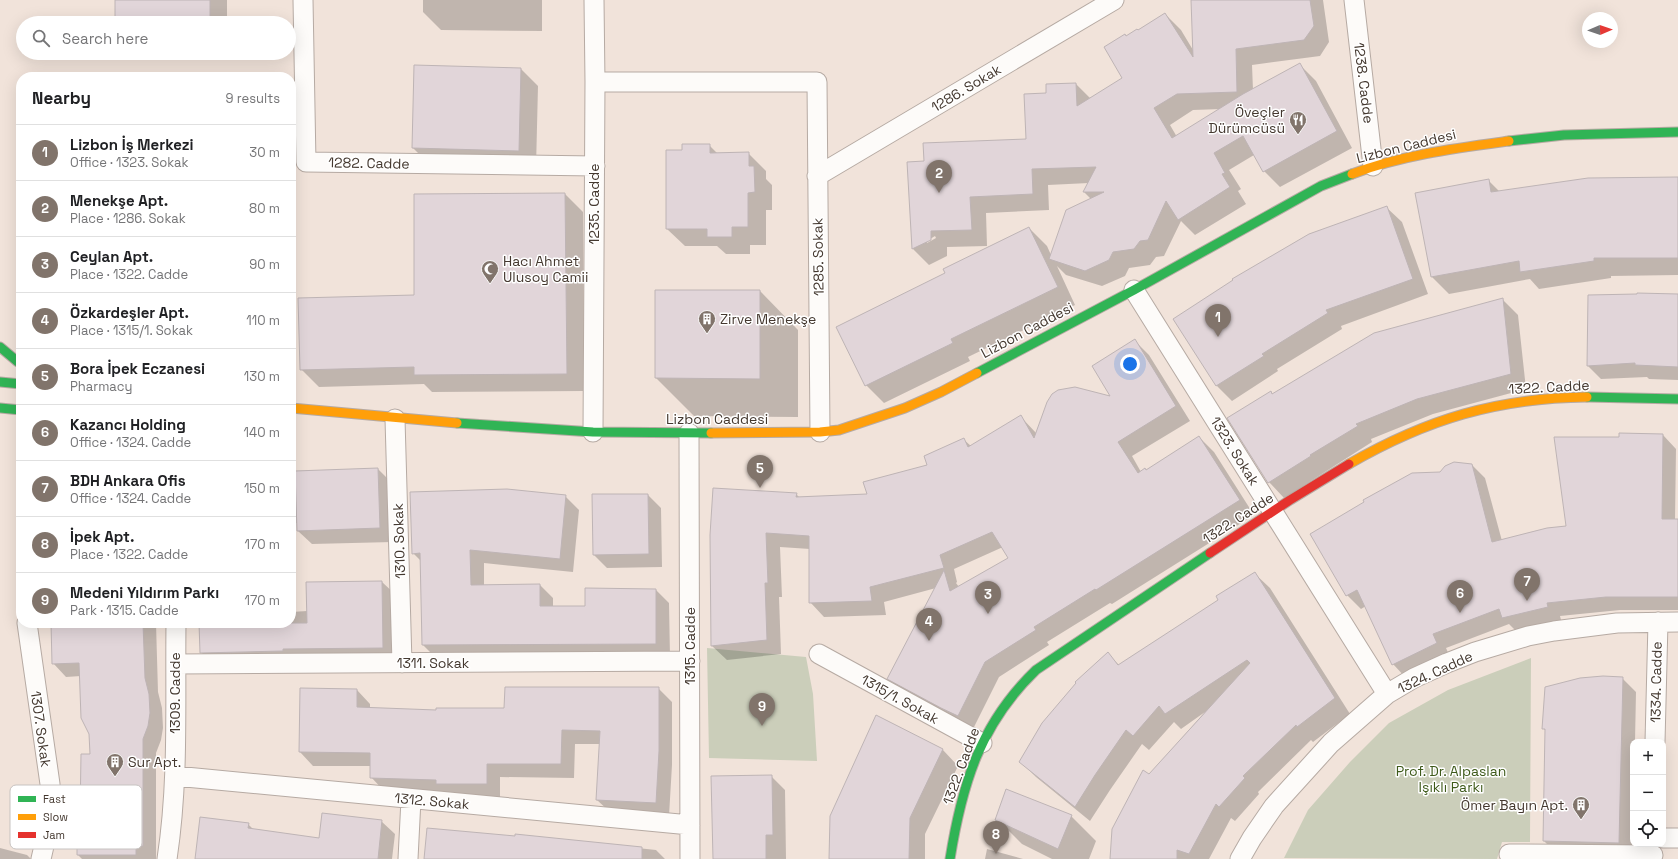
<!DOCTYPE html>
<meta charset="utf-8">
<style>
:root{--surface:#fff;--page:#f6f6f6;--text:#202124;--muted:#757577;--line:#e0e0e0;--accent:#81746b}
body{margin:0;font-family:"Space Grotesk",sans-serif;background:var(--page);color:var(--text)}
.controls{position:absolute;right:12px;bottom:12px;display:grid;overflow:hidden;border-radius:8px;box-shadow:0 4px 16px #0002}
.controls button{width:36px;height:36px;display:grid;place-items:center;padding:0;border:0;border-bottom:1px solid var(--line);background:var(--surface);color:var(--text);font:20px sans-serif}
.compass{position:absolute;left:1582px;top:12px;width:36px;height:36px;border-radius:50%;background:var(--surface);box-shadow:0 4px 16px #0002;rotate:88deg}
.you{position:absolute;left:1130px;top:364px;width:14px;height:14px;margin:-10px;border:3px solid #fff;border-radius:50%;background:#1a73e8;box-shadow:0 0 0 6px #1a73e833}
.badge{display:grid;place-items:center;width:26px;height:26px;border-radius:50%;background:var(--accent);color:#fff;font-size:13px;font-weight:700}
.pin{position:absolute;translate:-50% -33px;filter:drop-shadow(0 1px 2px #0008)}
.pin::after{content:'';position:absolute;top:21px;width:14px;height:12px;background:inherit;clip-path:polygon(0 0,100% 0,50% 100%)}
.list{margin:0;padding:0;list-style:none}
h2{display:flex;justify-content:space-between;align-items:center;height:52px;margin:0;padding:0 16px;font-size:17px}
h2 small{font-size:13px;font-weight:400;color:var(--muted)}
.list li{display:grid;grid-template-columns:26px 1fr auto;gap:12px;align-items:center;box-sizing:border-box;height:56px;padding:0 16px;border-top:1px solid var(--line)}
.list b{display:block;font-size:15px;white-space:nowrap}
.list p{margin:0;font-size:13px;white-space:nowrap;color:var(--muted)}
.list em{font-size:13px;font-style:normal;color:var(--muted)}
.icon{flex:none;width:22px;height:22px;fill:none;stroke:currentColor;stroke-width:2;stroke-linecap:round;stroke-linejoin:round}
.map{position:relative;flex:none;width:1678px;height:859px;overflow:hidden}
.search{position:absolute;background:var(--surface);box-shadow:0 4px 16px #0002;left:16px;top:16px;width:280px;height:44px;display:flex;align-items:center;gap:10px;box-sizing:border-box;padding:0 14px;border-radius:22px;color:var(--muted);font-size:15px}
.panel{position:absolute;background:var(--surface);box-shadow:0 4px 16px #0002;left:16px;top:72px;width:280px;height:556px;border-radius:16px}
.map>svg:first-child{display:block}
.green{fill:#cbceba}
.shadow{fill:#0003;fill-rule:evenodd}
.building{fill:#e1d5d9;stroke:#beb4b5}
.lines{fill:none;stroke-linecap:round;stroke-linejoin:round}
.street-casing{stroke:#b6aaa3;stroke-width:21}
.fast-casing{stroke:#b6aaa3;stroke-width:11}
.slow-casing{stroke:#b6aaa3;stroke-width:11}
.jam-casing{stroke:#b6aaa3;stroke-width:11}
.street{stroke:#fdfbf9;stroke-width:19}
.fast{stroke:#30b455;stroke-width:9}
.slow{stroke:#ff9f0a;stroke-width:9}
.jam{stroke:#e5322d;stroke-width:9}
.labels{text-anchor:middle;stroke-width:3;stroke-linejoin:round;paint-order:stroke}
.street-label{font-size:14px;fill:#44382f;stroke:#fff}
.poi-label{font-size:14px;fill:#44382f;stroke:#fff;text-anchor:start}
.park-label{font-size:14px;fill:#3e5a1a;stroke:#fff}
.key{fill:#fff;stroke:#c7c3c1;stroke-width:1}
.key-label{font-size:11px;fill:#44382f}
</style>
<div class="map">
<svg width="1678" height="859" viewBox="0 0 1678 859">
<rect width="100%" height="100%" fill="#f1e3da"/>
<path class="green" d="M707,648L806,657L813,694L817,761L709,758Z
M1531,658L1530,842H1502L1497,859L1284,858L1308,810L1350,762L1389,723L1448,690Z"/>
<path class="shadow" d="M115,0H227V23H118L115,19Z
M423,0H542V31L441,30L423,12Z
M1192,0H1323L1329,42L1320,56L1252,65L1253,90L1300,65L1316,81L1352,148L1280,187L1264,171L1254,155L1229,170L1241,189L1238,191L1246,204L1195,235L1181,221L1164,256L1156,257L1150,265L1129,268L1125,276L1102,286L1066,275L1057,266L1075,305L968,357L970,361L884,403L866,385L946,274L1029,228L1047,246L1051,255L1091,199L1084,192L1089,183L1048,185L1049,210L986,213L987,246L947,247V256L929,265L913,249L908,163L925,162L1027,140L1047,94L1076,84L1091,99L1124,78L1127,37L1165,14L1181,30L1193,50ZM1221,109L1177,137L1170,125L1193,110ZM935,236L936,238L927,243V241Z
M520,68L538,86L536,168L431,166L413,148Z
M709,145L718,154L748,153L766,171V179L772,185V210H766V245H750V254H726L717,246H685L667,229L683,151Z
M1678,178V275L1611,276V278L1539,289L1530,279L1449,294L1432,277L1488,180L1500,192Z
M565,194L583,212L584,391L432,392L424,384L319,387L301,369L415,296Z
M1386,207L1402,222L1428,294L1341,326L1342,329L1277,369L1278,371L1232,401L1217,386L1175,319Z
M760,291L798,330V417L694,416L656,378Z
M1678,295V380L1649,379L1647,377L1601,379L1588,366Z
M1502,299L1518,315L1526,389L1433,414L1371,439L1372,442L1284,498L1269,482L1273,395Z
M1135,341L1149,355L1190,421L1132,456L1141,472L1147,471L1199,437L1214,452L1254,515L1112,604L1110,603L1047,642L1049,645L999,677L973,729L903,693L888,678L936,588L884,602L886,615L824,617L810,602V549L780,547L782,597H779L781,654L727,660L712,646V535L796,494L800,498L868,495L928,466L963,439L971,446L1021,417L1037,434L1112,397ZM1003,547L1010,558L959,587L956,583L957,582L954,569Z
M1663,435L1676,449L1675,520H1678V610H1620L1560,616L1561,620L1516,631L1509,624L1446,648L1450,657L1406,678L1393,664L1366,606L1361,609L1347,595L1312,534L1441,473L1471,464L1485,478L1502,541L1567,527L1620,438Z
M378,469L392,483L393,542L312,544L298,531V523H291V472Z
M648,495L661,508L662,567L607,568L594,555Z
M565,496L579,510L573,572L484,563V586L540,585L553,598V607H586L656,590L669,603L670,657L436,658L423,645L422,562L413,553Z
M1254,573L1270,588L1350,714L1313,742L1311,740L1258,792L1259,794L1235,821L1231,818L1209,859H1111L1149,775L1205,712L1181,729L1174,722L1149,750L1142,744L1110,790L1090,821L1036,777L1021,762L1108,654L1119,665L1220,600Z
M382,582L396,595L397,661L214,666L201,652L200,623H291V612L307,611Z
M52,623H156L158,692L162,708L163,728L161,740L156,753V859H82L78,855L81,819L91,755L90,733L81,676L66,677L53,663Z
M1622,678L1636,692L1635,742H1633V856L1557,854L1544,841L1546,731L1543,728Z
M658,688L672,702V765L669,816L611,813L597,800L600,744H575L574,778L500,777V797L384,791L371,777V766H313L300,752L357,690L370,704V708L437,711L505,709Z
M877,717L943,750L958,766L925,834V859H830Z
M771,776L785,790L786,859H714Z
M1071,816L1096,841L1089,859H1052L1022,844L997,819Z
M381,821L395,834L392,859H196L248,824L254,830L320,839Z
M516,835L656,850L665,859H425L516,837Z
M0,848L27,855L31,859H0Z
M987,849L1023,859H985Z"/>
<path class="building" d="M115,0H210V22L117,23V20H115Z
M1191,0H1310L1314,26L1304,40L1236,49L1237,92L1177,94L1154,108L1172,138L1243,94L1300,63L1337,131L1263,172L1243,136L1214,153L1225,173L1222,174L1230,187L1178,220L1166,201L1148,240L1140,241L1134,249L1113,252L1109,260L1085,271L1049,259L1066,210L1104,192H1083L1096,167L1032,169L1033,194L970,197L972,230L931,231V240L912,249L907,162L924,161L923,143L1026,139L1024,94L1046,93V84L1076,83L1077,106L1122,78L1104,47L1125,34L1126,36L1137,29L1138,30L1165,13L1193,57Z
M414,65L521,68L519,151L412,148Z
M682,144H710V153L749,152V166H754L755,192L748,193V227H732V237H707V229H666V150H682Z
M1678,177V258H1594V261L1520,272L1519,261L1431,277L1415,193L1489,179L1491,192L1588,178Z
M565,193L567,374L414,375V367L300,370L298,298L414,295V194Z
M1387,206L1413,279L1326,310L1328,313L1262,354L1264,356L1216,386L1173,319L1233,280L1232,279L1309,234Z
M1029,227L1058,287L951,339L953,343L865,386L836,327L945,273L943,269Z
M655,290H760V379L655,378Z
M1637,293L1678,294V367L1635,365V363L1587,366L1588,295L1637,294Z
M1503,298L1511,374L1417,399L1356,424L1358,426L1310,455L1311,456L1268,483L1227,418L1271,391L1272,394L1374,333Z
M1135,339L1176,406L1118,442L1138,473L1145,468L1146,470L1199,436L1240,500L1096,590L1095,589L1034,627L1036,630L985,662L958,716L941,708L887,679L944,570L950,591L1008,558L992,532L940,555L944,568L870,587L872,601L809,603V536L766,533L768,583H765L767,640L711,646L710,535L713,488L797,493L796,497L867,494L863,482L927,465L924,456L964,438L968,447L1021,415L1034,438L1047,402L1052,394L1058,390L1075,387L1110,396L1092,366Z
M1619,433L1663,434L1662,519H1678V597H1606L1547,603L1548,607L1502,618L1499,609L1433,634L1437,643L1392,665L1357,590L1346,596L1310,534L1364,502L1363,500L1412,473L1440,472L1445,466L1454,462L1472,464L1492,542L1547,528L1566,526L1554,437H1619Z
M378,468L380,528L297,531L295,471Z
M507,489L566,495L560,559L470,550L471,585L540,584V606H585V588L656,589V644L422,645L420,553L412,554L410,492Z
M592,494H648L649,554L593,555Z
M1255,572L1335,698L1297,727L1296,725L1243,776L1245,778L1219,807L1216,804L1189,854L1177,850V859H1110L1112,829L1143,770L1149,774L1250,663L1247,660L1165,714L1159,706L1133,736L1126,730L1095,775L1075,807L1019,762L1042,723L1076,683L1075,682L1108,652L1118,665L1218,600L1216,596Z
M382,581L383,648L283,649V651L200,653L199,623H307L306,582Z
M51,623H143L145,678L149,694L150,713L148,726L143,739V846H136V855H77V818H80L81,754H90L89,734L81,718L79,663L52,664Z
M1603,676L1623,677L1619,843L1543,841L1545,729H1542L1545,687L1580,678Z
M505,687H659V751L656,803L596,800L600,731L562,730L561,764H487V784H436V780L370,778V753L299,752L300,688L357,689V707L436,710V708H504Z
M876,715L943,749L910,818L909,859H829L830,816Z
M772,775L773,835H766V859H713L711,776Z
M1006,789L1072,815L1058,849L995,820Z
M322,813L382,820L378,859H195L200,817L249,823L248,828L319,838Z
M427,828L515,836V834L642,847V859H424Z"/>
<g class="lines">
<defs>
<path id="street" d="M303,0L306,162L595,166
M1354,0L1373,166
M595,82H817L820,432
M817,176L1114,0
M1134,290L1387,694
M395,419L402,663
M593,432L595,82L594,0
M689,433L690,859
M27,623L50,784C52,810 47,834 41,859
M819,654L982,743
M176,664L690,661
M1655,742L1658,622
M175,776L690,825
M1663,838H1678
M1509,854L1653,855
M167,859C179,781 175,701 176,623
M408,859L411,799
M1240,859L1252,838L1274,806L1331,743L1387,694L1414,678L1447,663L1475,652L1528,636L1554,631L1617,623L1678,622"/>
<path id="fast" d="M1509,141L1564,135L1678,132
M0,347L18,362H21
M977,373L1134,290L1321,186L1352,174
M0,382L21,384
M1587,397L1678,399
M0,408L21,410
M457,423L593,432L711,433
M950,859C962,784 980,724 1036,670L1210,553"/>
<path id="slow" d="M1352,174C1401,155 1457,148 1509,141
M291,408L457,423
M711,433L820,432L839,430L905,408L941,392L977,373
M1349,464C1427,419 1497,398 1587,397"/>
<path id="jam" d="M1210,553L1290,500L1349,464"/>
</defs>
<use href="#street" class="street-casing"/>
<use href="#fast" class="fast-casing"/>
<use href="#slow" class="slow-casing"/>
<use href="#jam" class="jam-casing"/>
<use href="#street" class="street"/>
<use href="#fast" class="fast"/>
<use href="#slow" class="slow"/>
<use href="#jam" class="jam"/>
</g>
<defs>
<symbol id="restaurant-pin" viewBox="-11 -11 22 30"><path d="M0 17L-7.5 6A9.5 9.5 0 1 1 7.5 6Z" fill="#81746b" stroke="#fff"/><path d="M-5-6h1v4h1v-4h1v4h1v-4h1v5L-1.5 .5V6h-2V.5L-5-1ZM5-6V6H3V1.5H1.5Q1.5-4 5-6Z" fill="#fff"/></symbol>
<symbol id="mosque-pin" viewBox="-11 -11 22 30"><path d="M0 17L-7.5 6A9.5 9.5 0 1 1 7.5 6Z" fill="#81746b" stroke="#fff"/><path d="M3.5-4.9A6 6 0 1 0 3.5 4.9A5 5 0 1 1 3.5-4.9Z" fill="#fff"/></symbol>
<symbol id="building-pin" viewBox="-11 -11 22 30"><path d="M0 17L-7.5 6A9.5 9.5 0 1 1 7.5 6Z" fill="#81746b" stroke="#fff"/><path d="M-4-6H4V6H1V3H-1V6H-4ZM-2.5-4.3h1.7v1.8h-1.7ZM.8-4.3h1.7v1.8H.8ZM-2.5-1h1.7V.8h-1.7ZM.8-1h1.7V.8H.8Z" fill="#fff"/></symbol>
</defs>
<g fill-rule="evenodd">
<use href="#restaurant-pin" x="1288" y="110" width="20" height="27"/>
<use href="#mosque-pin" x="480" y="259" width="20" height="27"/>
<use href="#building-pin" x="697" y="309" width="20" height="27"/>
<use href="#building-pin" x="105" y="752" width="20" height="27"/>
<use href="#building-pin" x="1571" y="795" width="20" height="27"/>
</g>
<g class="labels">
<g class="street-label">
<text transform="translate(1364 83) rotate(83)" y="5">1238. Cadde</text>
<text transform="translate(966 88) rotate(-31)" y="5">1286. Sokak</text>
<text transform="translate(1406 146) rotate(-14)" y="5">Lizbon Caddesi</text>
<text transform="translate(369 163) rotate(1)" y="5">1282. Cadde</text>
<text transform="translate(594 204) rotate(-90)" y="5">1235. Cadde</text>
<text transform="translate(818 257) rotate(-91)" y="5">1285. Sokak</text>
<text transform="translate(1027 330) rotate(-28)" y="5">Lizbon Caddesi</text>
<text transform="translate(1549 387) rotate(-3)" y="5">1322. Cadde</text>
<text x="717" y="424">Lizbon Caddesi</text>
<text transform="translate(1235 451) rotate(58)" y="5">1323. Sokak</text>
<text transform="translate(1238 518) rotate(-33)" y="5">1322. Cadde</text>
<text transform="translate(399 541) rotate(-92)" y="5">1310. Sokak</text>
<text transform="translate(690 646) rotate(-90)" y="5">1315. Cadde</text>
<text x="433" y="668">1311. Sokak</text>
<text transform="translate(1435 672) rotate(-25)" y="5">1324. Cadde</text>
<text transform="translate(1656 682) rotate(-89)" y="5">1334. Cadde</text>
<text transform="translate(175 693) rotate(-90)" y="5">1309. Cadde</text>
<text transform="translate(900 699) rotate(29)" y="5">1315/1. Sokak</text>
<text transform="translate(41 729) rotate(82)" y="5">1307. Sokak</text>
<text transform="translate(961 766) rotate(-70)" y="5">1322. Cadde</text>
<text transform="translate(432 801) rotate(5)" y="5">1312. Sokak</text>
</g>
<g class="poi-label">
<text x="1285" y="117" text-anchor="end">Öveçler<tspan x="1285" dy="16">Dürümcüsü</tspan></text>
<text x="503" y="266">Hacı Ahmet<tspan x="503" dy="16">Ulusoy Camii</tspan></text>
<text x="720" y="324">Zirve Menekşe</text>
<text x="128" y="767">Sur Apt.</text>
<text x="1568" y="810" text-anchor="end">Ömer Bayın Apt.</text>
</g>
<g class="park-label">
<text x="1451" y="776">Prof. Dr. Alpaslan<tspan x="1451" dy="16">Işıklı Parkı</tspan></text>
</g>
</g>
<rect x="10" y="785" width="132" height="64" rx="6" class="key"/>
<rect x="18" y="796" width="18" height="6" fill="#30b455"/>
<rect x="18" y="814" width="18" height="6" fill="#ff9f0a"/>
<rect x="18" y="832" width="18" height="6" fill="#e5322d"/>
<g class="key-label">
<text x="43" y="803">Fast</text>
<text x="43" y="821">Slow</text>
<text x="43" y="839">Jam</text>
</g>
</svg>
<div class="controls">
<button>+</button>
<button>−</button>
<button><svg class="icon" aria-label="locate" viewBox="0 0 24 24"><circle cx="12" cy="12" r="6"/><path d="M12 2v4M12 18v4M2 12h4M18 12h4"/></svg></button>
</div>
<svg class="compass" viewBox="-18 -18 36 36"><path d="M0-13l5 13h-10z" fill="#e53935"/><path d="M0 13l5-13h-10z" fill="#757577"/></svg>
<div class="you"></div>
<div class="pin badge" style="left:1218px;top:337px">1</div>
<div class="pin badge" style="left:939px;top:193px">2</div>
<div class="pin badge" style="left:988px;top:614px">3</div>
<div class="pin badge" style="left:929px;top:641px">4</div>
<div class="pin badge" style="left:760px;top:488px">5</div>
<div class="pin badge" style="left:1460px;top:613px">6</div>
<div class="pin badge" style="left:1527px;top:601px">7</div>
<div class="pin badge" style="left:996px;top:854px">8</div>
<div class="pin badge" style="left:762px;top:726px">9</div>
<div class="search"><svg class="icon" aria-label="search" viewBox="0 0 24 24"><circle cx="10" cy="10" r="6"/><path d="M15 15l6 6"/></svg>Search here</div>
<section class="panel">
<h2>Nearby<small>9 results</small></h2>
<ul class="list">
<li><span class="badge">1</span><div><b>Lizbon İş Merkezi</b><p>Office · 1323. Sokak</p></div><em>30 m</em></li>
<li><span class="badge">2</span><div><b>Menekşe Apt.</b><p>Place · 1286. Sokak</p></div><em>80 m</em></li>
<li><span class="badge">3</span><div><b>Ceylan Apt.</b><p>Place · 1322. Cadde</p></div><em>90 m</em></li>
<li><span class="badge">4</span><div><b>Özkardeşler Apt.</b><p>Place · 1315/1. Sokak</p></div><em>110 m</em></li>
<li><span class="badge">5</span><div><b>Bora İpek Eczanesi</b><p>Pharmacy</p></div><em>130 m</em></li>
<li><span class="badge">6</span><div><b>Kazancı Holding</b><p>Office · 1324. Cadde</p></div><em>140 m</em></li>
<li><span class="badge">7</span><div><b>BDH Ankara Ofis</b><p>Office · 1324. Cadde</p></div><em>150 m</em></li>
<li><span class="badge">8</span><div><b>İpek Apt.</b><p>Place · 1322. Cadde</p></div><em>170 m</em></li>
<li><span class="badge">9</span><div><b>Medeni Yıldırım Parkı</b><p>Park · 1315. Cadde</p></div><em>170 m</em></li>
</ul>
</section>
</div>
